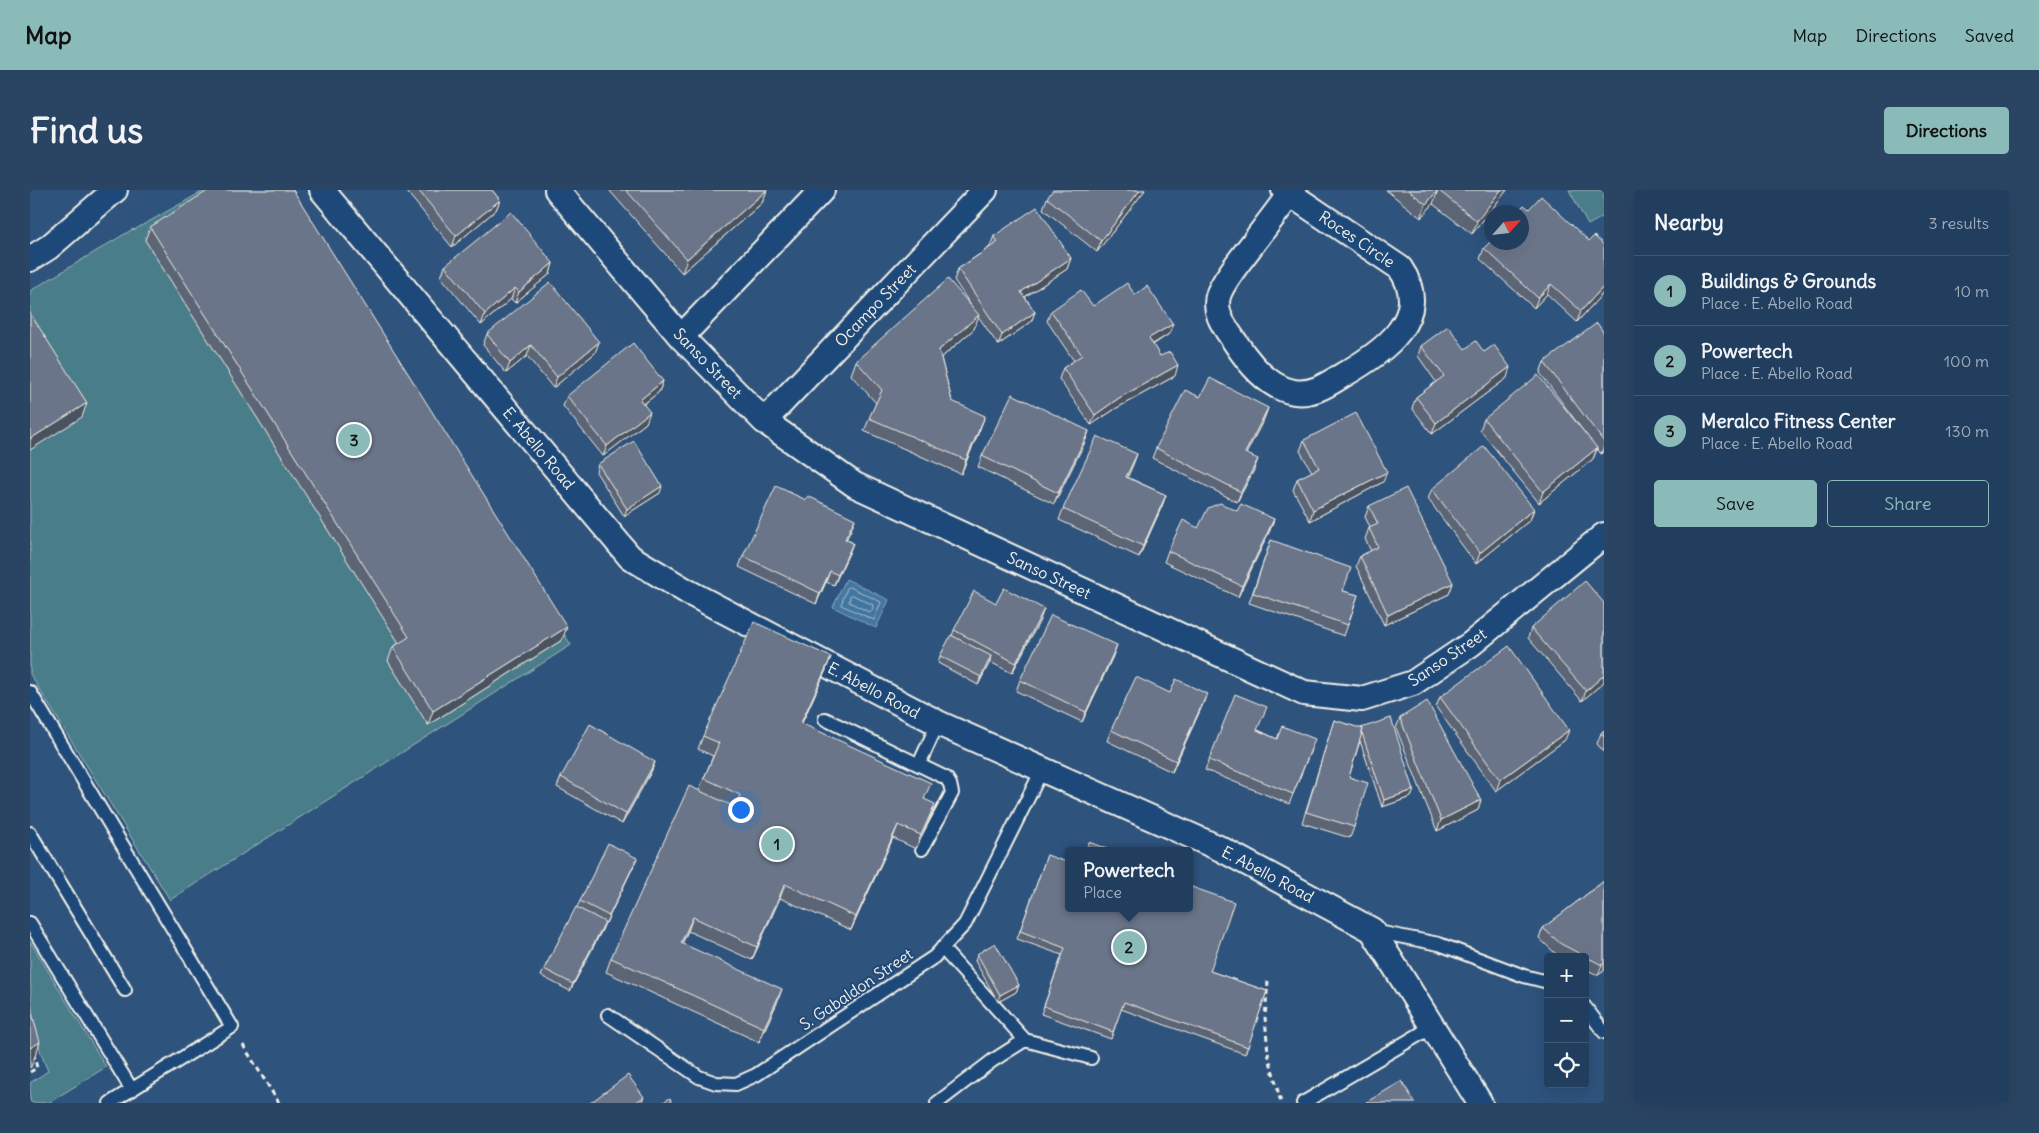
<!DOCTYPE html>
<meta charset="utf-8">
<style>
:root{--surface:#223e5e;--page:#2a4564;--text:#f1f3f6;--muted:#a2aebc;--line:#3f5773;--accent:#8bbbb9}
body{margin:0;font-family:Delius,sans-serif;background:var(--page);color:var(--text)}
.controls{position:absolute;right:15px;bottom:15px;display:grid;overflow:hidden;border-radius:5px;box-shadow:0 5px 20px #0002}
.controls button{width:45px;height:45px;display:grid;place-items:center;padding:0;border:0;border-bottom:1px solid var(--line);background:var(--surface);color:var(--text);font:25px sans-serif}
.compass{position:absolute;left:1454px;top:15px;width:45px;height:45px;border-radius:50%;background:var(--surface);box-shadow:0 5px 20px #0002;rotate:63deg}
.you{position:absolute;left:710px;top:619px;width:18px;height:18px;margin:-12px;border:4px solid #fff;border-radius:50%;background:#1a73e8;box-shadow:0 0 0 8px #1a73e833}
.badge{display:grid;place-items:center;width:32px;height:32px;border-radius:50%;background:var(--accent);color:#111;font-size:16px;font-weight:700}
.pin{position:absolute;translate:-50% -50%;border:2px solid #fff;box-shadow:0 1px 5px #0006}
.popup{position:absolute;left:1035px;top:657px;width:128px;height:65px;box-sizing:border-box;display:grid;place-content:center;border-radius:5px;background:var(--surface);filter:drop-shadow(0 1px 4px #0005);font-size:16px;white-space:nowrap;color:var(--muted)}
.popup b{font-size:19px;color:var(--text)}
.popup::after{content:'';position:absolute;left:50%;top:100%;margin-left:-10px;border:10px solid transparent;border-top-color:var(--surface)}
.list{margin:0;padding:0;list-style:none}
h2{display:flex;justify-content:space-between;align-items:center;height:65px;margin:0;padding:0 20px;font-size:21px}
h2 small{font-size:16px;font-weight:400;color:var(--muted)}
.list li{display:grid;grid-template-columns:32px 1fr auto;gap:15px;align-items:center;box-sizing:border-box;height:70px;padding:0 20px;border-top:1px solid var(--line)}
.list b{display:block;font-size:19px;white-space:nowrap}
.list p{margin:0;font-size:16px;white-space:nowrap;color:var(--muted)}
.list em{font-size:16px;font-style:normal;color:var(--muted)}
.actions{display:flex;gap:10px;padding:15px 20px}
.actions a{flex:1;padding:11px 0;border:1px solid var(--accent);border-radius:5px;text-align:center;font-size:18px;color:var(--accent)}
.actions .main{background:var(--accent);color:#111}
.icon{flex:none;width:28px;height:28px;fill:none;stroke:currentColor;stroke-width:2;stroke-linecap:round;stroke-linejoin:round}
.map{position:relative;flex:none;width:1574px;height:913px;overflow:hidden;border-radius:5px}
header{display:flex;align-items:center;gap:30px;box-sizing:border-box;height:70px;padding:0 25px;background:var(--accent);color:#111}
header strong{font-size:24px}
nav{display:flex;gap:28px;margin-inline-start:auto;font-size:18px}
.intro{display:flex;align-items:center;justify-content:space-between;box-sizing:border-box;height:120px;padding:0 30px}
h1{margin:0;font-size:35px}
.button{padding:12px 22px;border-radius:5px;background:var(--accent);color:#111;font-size:18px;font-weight:700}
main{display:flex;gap:30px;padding:0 30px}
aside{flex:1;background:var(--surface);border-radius:5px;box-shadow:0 5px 20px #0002}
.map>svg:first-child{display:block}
.green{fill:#4a7d8a;stroke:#9fb7b9}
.water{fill:#4375a0;stroke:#8aa7bd}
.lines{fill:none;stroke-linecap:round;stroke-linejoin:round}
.shore{stroke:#adbfcb;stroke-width:1}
.lane-casing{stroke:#f4f1e8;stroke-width:16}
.street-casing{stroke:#f4f1e8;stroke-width:28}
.path{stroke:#f4f1e8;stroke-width:3;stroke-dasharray:5 4;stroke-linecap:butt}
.lane{stroke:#1f4a7a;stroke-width:12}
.street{stroke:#1f4a7a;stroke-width:24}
.wall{fill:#5b6576;stroke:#f4f1e8}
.shaded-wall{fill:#4a5260;stroke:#f4f1e8}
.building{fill:#6a7589;stroke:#f4f1e8}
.labels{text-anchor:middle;stroke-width:4;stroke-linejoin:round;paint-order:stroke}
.street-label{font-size:16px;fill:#f4f1e8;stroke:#1f4a7a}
</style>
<header>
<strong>Map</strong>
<nav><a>Map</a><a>Directions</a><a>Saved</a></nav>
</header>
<div class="intro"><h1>Find us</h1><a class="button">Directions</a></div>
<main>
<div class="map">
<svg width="1574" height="913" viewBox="0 0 1574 913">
<rect width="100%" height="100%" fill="#2e537d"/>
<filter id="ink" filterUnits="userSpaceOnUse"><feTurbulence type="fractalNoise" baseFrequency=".02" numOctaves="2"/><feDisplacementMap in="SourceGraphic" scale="10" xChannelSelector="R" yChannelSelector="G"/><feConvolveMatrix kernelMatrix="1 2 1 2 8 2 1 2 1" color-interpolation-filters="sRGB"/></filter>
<g filter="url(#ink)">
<path class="green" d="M175,0H251L541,455L140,710L0,484V101L103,39L104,40Z
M1539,0H1574V26L1558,35Z
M0,751L76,877L18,913H0V893L18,881C0,842 0,795 0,751Z"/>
<path class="water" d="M816,389L859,410L846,438L803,417Z"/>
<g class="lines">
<path class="shore" d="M820,397L851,412L844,430L811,415L817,398Z
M823,405L843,415L842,421L839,422L819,412L820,406Z"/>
<defs>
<path id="lane" d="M0,502L202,837L80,913
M795,529L916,588L920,594L922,603L892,659
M889,574L908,533
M0,643L95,800
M0,733L102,900
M1343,741L1409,754L1494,786L1518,792
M912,758L995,850L1061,868
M1555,817L1574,842
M578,825L669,887L686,893L706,894L726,885L904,767L935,734L1012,580
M907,913L962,871L995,850
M1273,913L1402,837"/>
<path id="street" d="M292,0L600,367L658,402L908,533L1191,659L1342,740L1450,913
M527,0L651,147L734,231L825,295L1274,503L1332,509L1383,493L1441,454L1574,345
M1254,0L1370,78C1404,127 1352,163 1313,185C1298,194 1283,205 1264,202C1238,198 1218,172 1205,152C1195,137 1182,122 1189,103C1195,89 1205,77 1214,65C1229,45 1244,25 1260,4
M0,69L19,57L85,0
M651,147L792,0
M734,231L955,0"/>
</defs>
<use href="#lane" class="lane-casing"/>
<use href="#street" class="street-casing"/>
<path class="path" d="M1238,791L1235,827L1238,863L1251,913
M213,855L249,913
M0,882L7,878L4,865"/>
<use href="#lane" class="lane"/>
<use href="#street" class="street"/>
</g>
<path class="wall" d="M376,0H462L470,10L466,20L422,57L376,1Z
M579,0H737L732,13L652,83Z
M1115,0L1067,62L1013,19L1017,8Z
M1356,0H1477L1442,44L1403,14L1391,28Z
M120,37L532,450L398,535L358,471L363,457L369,453L115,50Z
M964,46L1041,68L1037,79L995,107L1005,122L1001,132L968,155L948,126L944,139L911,168L922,211L950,239L931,284L834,241L846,213L821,185L826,171L942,117L924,90L928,79L960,57V56Z
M1454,58L1574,102L1547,132L1517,104L1504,118L1450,69Z
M523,73L520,84L485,113L481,109L451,135L411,87L415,76Z
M1105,105L1139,144L1123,155L1130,166L1145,186L1085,219L1061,235L1029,189L1033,178L1044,171L1017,131L1021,121L1063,116Z
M1574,143V262L1571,264L1567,259L1563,269L1509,313L1450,240L1454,229L1560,250L1510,183L1514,172Z
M457,144L565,163L523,198L497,166L476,183L453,155Z
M1391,156L1435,159L1454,162L1477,188L1402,244L1382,218L1386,207L1406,192L1388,166Z
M633,191L629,202L614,214L616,233L573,266L533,216L537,206Z
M1170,207L1238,218L1234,229L1216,263L1224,280L1207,312L1122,268L1126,258Z
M1059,241L1055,252L1024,314L948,277L952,266Z
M1274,250L1353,292L1280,331L1263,300L1267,289L1282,282L1270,261Z
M1107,264L1097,287L1136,305L1132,316L1109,367L1029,330L1033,319Z
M568,274L630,303L594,326L566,282Z
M1402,299L1504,319L1500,330L1446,374L1398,309Z
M1339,316L1423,393L1419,404L1354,435L1326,376L1330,366L1341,361L1335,349L1339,338L1340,337L1335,327Z
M1207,321L1244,329L1240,340L1208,407L1134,372L1138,361L1168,338Z
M821,340L816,349L823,353L819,363L804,395L796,392L786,414L709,377L713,366Z
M1241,350L1313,401L1328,405L1314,446L1219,413Z
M966,413L1010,430L982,483L960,472L948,495L908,473L910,466L922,446L924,440Z
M1574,413V492L1552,511L1498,448L1501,438Z
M1083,466L1052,532L986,501L990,490Z
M796,480L772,533L895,609L900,628L886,659L863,648L821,740L750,708L722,770L658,741L652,753L747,813L729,852L576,782L581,768L669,600L674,588L683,566L668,559L673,546Z
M1140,503L1177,504L1173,514L1142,582L1077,551L1081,540Z
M1410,507L1535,550L1466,601L1406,517Z
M1370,528L1448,620L1407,641L1366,538Z
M1304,530L1331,539L1384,600L1381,607L1352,617L1330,551L1319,587L1324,637L1320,648L1272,633Z
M1228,540L1247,549L1281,560L1259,614L1175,580L1179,570Z
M1574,540V562L1567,554L1571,543Z
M625,572L621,582L592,634L527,597L531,587Z
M1017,665L1180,781L1237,801L1215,864L1091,819L1081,849L1011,824L1032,765L987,749Z
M607,668L604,675L576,733H575L572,740L540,801L511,786L514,779L547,717L550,711Z
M1574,691V781L1568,785L1555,779V767H1531L1527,765L1509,748L1513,738Z
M947,764L989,795L986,802L968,812L945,771Z"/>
<path class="shaded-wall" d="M737,0L732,13L652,83L657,69Z
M1110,0H1115L1067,62L1071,51Z
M1408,0L1403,14L1391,28L1396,14Z
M1471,0H1477L1442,44L1447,31Z
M470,10L466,20L422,57L426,46Z
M1041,68L1037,79L987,112L991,102Z
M523,73L520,84L485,113L489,102Z
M1521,94L1517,104L1504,118L1508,108Z
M1574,96V102L1547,132L1551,121Z
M485,98L481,109L451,135L455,124Z
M1005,122L1001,132L968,155L972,145Z
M949,125L944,139L904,174L909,160Z
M1143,134L1139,144L1115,159L1119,148Z
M569,152L565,163L523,198L527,187Z
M501,155L497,166L476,183L480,173Z
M1148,175L1145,186L1085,219L1061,235L1065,225L1089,208Z
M1480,177L1477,188L1402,244L1406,233Z
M633,191L629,202L606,220L610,210Z
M57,213L52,227L0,260V249Z
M1238,218L1234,229L1211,274L1215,263Z
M620,222L616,233L573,266L577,256Z
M955,226L950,239L931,284L936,270Z
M1059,241L1055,252L1024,314L1028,303Z
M1574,256V262L1571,264Z
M1567,258L1563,269L1509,313L1513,302Z
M1107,264L1103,275L1093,298L1096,287Z
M1228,269L1224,280L1207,312L1211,302Z
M1357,282L1353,292L1280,331L1283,320Z
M632,296L630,303L594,326L597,319Z
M1136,305L1132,316L1109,367L1113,356Z
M1504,319L1500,330L1446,374L1450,363Z
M825,329L821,340L811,360L815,349Z
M1244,329L1240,340L1208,407L1212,396Z
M823,353L819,363L804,395L808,385Z
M800,381L796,392L786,414L790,403Z
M1423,393L1419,404L1354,435L1358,425Z
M1014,419L1010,430L982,483L986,473Z
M537,437L532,450L398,535L403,521Z
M1087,455L1083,466L1052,532L1056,522Z
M961,466L959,474L948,495L951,487Z
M801,467L796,480L766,546L771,533Z
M1574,485V492L1552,511L1556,501Z
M1177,504L1173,514L1142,582L1146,571Z
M1539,540L1535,550L1466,601L1470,590Z
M625,572L621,582L592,634L596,624Z
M1384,600L1381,607L1352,617L1354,610Z
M1451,610L1448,620L1407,641L1411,630Z
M905,614L900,628L886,659L891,645Z
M868,635L863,648L821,740L826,727Z
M607,668L604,675L576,733L579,726Z
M755,694L750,708L722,770L727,757Z
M663,727L658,741L646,767L651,753Z
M575,732L572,740L540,801L543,794Z
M1574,773V781L1568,785L1572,775Z
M989,795L986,802L968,812L970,805Z
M752,799L747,813L729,852L734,838Z
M10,852L1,877L0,878V858Z
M614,907L611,913H605Z"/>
<path class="building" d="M179,0H263L537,437L403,521L363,457L379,447L120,37Z
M388,0H462L470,10L426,46Z
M596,0H737L657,69Z
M1023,0H1110L1071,51L1017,8Z
M1378,0H1471L1447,31L1408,0L1396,14Z
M1511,6L1559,51L1564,46L1574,55V96L1551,121L1521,94L1508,108L1454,58L1462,50V52H1492V22H1487L1494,15L1499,19Z
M1007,17L1041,68L991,102L1005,122L972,145L928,79L968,52L964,46Z
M481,22L523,73L489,102L485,98L455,124L415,76Z
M918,89L949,125L909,160L922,211L955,226L936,270L839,228L852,200L826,171Z
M520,92L569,152L527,187L501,155L480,173L457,144Z
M1097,93L1105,105L1117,96L1143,134L1119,148L1130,166L1140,162L1148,175L1089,208L1065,225L1033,178L1052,165L1021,121L1051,100L1063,116Z
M0,123L57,213L0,249Z
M1567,133L1574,143V252L1514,172Z
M1418,136L1435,159L1446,151L1454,162L1464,155L1480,177L1406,233L1386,207L1414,186L1391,156Z
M603,153L633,191L610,210L620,222L577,256L537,206Z
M1508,185L1567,258L1513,302L1454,229Z
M1180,188L1238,218L1215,263L1228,269L1211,302L1126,258L1155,200L1170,207Z
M982,204L1059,241L1028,303L952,266Z
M1326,223L1357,282L1283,320L1267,289L1289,278L1274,250Z
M1067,246L1107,264L1096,287L1136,305L1113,356L1033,319Z
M604,251L632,296L597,319L568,274Z
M1454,256L1504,319L1450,363L1402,299Z
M746,296L776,310L778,306L825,329L815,349L823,353L808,385L800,381L790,403L713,366Z
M1376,298L1423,393L1358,425L1330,366L1348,357L1339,338L1348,334L1339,316Z
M1190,313L1207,321L1211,314L1244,329L1212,396L1138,361L1153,330L1168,338L1178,318Z
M1241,350L1321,378L1313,401L1328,405L1318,435L1223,403Z
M1555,391L1574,413V485L1556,501L1501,438Z
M974,398L1014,419L986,473L924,440L944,401L966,413Z
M1021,425L1087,455L1056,522L990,490Z
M724,432L801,467L771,533L901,593L894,609L905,614L891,645L868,635L826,727L755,694L727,757L663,727L651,753L752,799L734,838L581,768L659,596L705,617L710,605L674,588L689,553L673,546Z
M921,445L961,466L951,487L910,466Z
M1479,456L1539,540L1470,590L1410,507Z
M1106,487L1140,503L1146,489L1177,504L1146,571L1081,540Z
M1205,504L1237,517L1227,540L1247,549L1252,536L1285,549L1263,604L1179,570Z
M1397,511L1451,610L1411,630L1370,528Z
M1361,528L1384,600L1354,610L1332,543L1333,539L1331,538Z
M1304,530L1333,539L1319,587L1338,593L1324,637L1276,622Z
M560,534L625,572L596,624L531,587Z
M1574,540V547L1571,543Z
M1059,652L1082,661H1056Z
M578,653L607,668L579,726L550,711Z
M1017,665L1039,673V718H1159V696L1204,712L1180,781L1237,801L1218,857L1094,812L1083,842L1014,816L1035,758L990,741Z
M1574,691V773L1572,775L1531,754L1513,738Z
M546,717L575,732L543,794L514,779Z
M965,753L989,795L970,805L947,764Z
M0,817L10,852L0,858Z
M598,885L614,907L605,913H560Z
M1372,891L1385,913H1335Z
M640,908L642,913H632Z"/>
</g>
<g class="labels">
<g class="street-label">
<text transform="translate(1327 49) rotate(34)" y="6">Roces Circle</text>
<text transform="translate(845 115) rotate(-46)" y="6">Ocampo Street</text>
<text transform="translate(678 173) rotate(46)" y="6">Sanso Street</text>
<text transform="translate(509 258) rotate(50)" y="6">E. Abello Road</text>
<text transform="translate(1019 385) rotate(25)" y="6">Sanso Street</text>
<text transform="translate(1417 467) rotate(-34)" y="6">Sanso Street</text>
<text transform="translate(844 500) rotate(28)" y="6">E. Abello Road</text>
<text transform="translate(1238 684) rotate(28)" y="6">E. Abello Road</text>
<text transform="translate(826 799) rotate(-34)" y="6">S. Gabaldon Street</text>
</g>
</g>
</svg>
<div class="controls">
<button>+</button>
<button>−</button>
<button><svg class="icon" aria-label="locate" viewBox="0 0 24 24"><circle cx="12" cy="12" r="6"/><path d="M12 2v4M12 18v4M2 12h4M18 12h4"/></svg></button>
</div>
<svg class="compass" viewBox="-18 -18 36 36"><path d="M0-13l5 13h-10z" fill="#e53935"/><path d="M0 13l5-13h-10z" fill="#a2aebc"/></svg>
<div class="you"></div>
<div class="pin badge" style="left:747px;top:654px">1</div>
<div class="pin badge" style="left:1099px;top:757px">2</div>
<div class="popup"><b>Powertech</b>Place</div>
<div class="pin badge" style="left:324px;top:250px">3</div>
</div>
<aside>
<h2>Nearby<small>3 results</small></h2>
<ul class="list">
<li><span class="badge">1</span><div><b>Buildings &amp; Grounds</b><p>Place · E. Abello Road</p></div><em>10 m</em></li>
<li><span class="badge">2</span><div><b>Powertech</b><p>Place · E. Abello Road</p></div><em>100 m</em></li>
<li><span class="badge">3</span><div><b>Meralco Fitness Center</b><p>Place · E. Abello Road</p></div><em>130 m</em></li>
</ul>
<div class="actions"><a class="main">Save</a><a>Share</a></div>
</aside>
</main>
